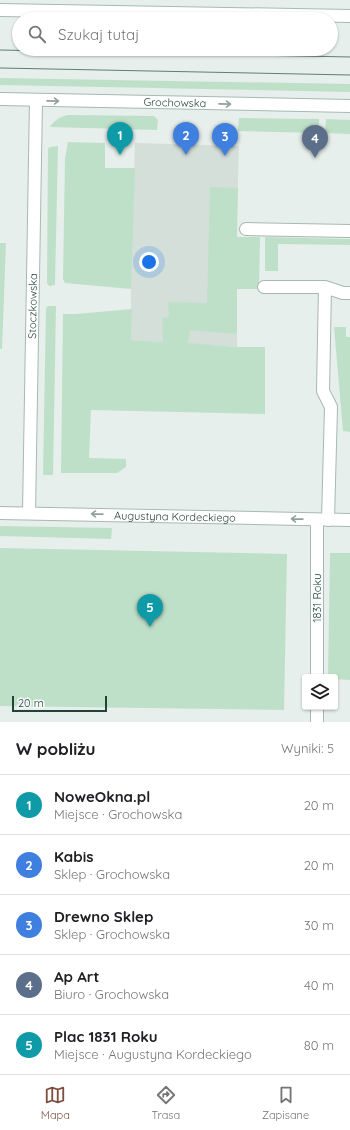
<!DOCTYPE html>
<html lang="pl">
<meta charset="utf-8">
<style>
:root{--surface:#fff;--page:#f6f6f6;--text:#202124;--muted:#757577;--line:#e0e0e0;--accent:#7f4e3f}
body{margin:0;font-family:Quicksand,sans-serif;background:var(--page);color:var(--text)}
.controls{position:absolute;right:12px;bottom:12px;display:grid;overflow:hidden;border-radius:4px;box-shadow:0 1px 3px #0004}
.controls button{width:36px;height:36px;display:grid;place-items:center;padding:0;border:0;border-bottom:1px solid var(--line);background:var(--surface);color:var(--text);font:20px sans-serif}
.scale{position:absolute;left:12px;bottom:10px;width:95px;box-sizing:border-box;padding-left:4px;border:2px solid #24423a;border-top:0;font-size:11px;line-height:14px;white-space:nowrap;color:#24423a;-webkit-text-stroke:3px #f7fbf9;paint-order:stroke}
.you{position:absolute;left:149px;top:262px;width:14px;height:14px;margin:-10px;border:3px solid #fff;border-radius:50%;background:#1a73e8;box-shadow:0 0 0 6px #1a73e833}
.badge{display:grid;place-items:center;width:26px;height:26px;border-radius:50%;background:var(--accent);color:#fff;font-size:13px;font-weight:700}
.pin{position:absolute;translate:-50% -33px;filter:drop-shadow(0 1px 2px #0008)}
.pin::after{content:'';position:absolute;top:21px;width:14px;height:12px;background:inherit;clip-path:polygon(0 0,100% 0,50% 100%)}
.list{margin:0;padding:0;list-style:none}
h2{display:flex;justify-content:space-between;align-items:center;height:52px;margin:0;padding:0 16px;font-size:17px}
h2 small{font-size:13px;font-weight:400;color:var(--muted)}
.list li{display:grid;grid-template-columns:26px 1fr auto;gap:12px;align-items:center;box-sizing:border-box;height:60px;padding:0 16px;border-top:1px solid var(--line)}
.list b{display:block;font-size:15px;white-space:nowrap}
.list p{margin:0;font-size:13px;white-space:nowrap;color:var(--muted)}
.list em{font-size:13px;font-style:normal;color:var(--muted)}
.icon{flex:none;width:22px;height:22px;fill:none;stroke:currentColor;stroke-width:2;stroke-linecap:round;stroke-linejoin:round}
.map{position:relative;flex:none;width:350px;height:722px;overflow:hidden}
.search{position:absolute;background:var(--surface);box-shadow:0 1px 3px #0004;left:12px;right:12px;top:12px;height:44px;display:flex;align-items:center;gap:10px;box-sizing:border-box;padding:0 14px;border-radius:22px;color:var(--muted);font-size:15px}
.sheet{height:352px;background:var(--surface)}
nav{display:flex;justify-content:space-around;align-items:center;box-sizing:border-box;height:56px;border-top:1px solid var(--line);background:var(--surface);font-size:11px;color:var(--muted)}
nav a{display:grid;justify-items:center;gap:2px}
nav .on{color:var(--accent)}
.map>svg:first-child{display:block}
.built{fill:#d4dfda}
.green{fill:#bfe0c8}
.lines{fill:none;stroke-linecap:round;stroke-linejoin:round}
.service-casing{stroke:#a8b8b2;stroke-width:14}
.minor-casing{stroke:#a8b8b2;stroke-width:14}
.secondary-casing{stroke:#a4bbb3;stroke-width:14}
.service{stroke:#fff;stroke-width:12}
.minor{stroke:#fff;stroke-width:12}
.secondary{stroke:#fff;stroke-width:12}
.tram{stroke:#5f7d75;stroke-width:1}
.oneway{stroke:#92a09c}
.labels{text-anchor:middle;stroke-width:3;stroke-linejoin:round;paint-order:stroke}
.street-label{font-size:11px;fill:#24423a;stroke:#f7fbf9}
</style>
<div class="map">
<svg width="350" height="722" viewBox="0 0 350 722">
<rect width="100%" height="100%" fill="#e6efeb"/>
<path class="built" d="M135,143L239,146L237,210V347L131,340V269Z"/>
<path class="green" d="M0,78L350,84V92L0,85Z
M68,115L154,116L158,120L157,130L50,127C55,120 59,117 68,115Z
M239,118L319,119V133L238,131Z
M326,119L350,120V134L325,133Z
M68,142L105,143V168H135L131,289L65,283L63,279L65,158Z
M58,146L55,285L49,286L47,283L48,148L50,147Z
M210,187L238,188L237,237H260L259,289H237V334L190,330L188,343L237,347H265V414L91,410L89,458L126,459V467L117,473H61L63,314H76L132,309L131,340L163,342L162,318L169,317L168,302L207,303Z
M265,237L350,239V245L278,244V271H265Z
M0,243H6L2,349H0Z
M48,306H56L53,475H43L46,308Z
M334,327H346V337H350V432L343,431Z
M0,526L112,528L111,539L0,536Z
M0,548L287,554L284,710L0,706Z
M330,553H350V680L335,679V677H328Z"/>
<g class="lines">
<defs>
<path id="service" d="M246,229L350,231
M264,287H325L343,293H350
M325,287L323,391L331,407L328,520"/>
<g id="minor">
<path id="s1" d="M0,99L350,106"/>
<path id="s2" d="M0,513L350,520"/>
<path id="s3" d="M29,513L36,100"/>
<path d="M317,677V520"/>
<path d="M317,722V707"/>
</g>
<path id="secondary" d="M0,10L350,16"/>
</defs>
<use href="#service" class="service-casing"/>
<use href="#minor" class="minor-casing"/>
<use href="#secondary" class="secondary-casing"/>
<use href="#service" class="service"/>
<use href="#minor" class="minor"/>
<use href="#secondary" class="secondary"/>
<path class="tram" d="M0,50L350,57
M0,68L350,75"/>
</g>
<defs><path id="oneway-shaft" d="M-6 0H5M1.5-3L5.5 0L1.5 3" fill="none" stroke-width="1.6" stroke-linecap="round" stroke-linejoin="round"/></defs>
<g class="oneway">
<use href="#oneway-shaft" transform="translate(53 101) rotate(1)"/>
<use href="#oneway-shaft" transform="translate(225 104) rotate(1)"/>
<use href="#oneway-shaft" transform="translate(97 514) rotate(-179)"/>
<use href="#oneway-shaft" transform="translate(297 519) rotate(-179)"/>
</g>
<g class="labels">
<g class="street-label">
<text dy="4" stroke="none"><textPath href="#s1" startOffset="175">Grochowska</textPath></text>
<text dy="4" stroke="none"><textPath href="#s3" startOffset="207">Stoczkowska</textPath></text>
<text dy="4" stroke="none"><textPath href="#s2" startOffset="175">Augustyna Kordeckiego</textPath></text>
<text transform="translate(317 598) rotate(-90)" y="4">1831 Roku</text>
</g>
</g>
</svg>
<div class="controls">
<button><svg class="icon" aria-label="layers" viewBox="0 0 24 24"><path d="M12 4l9 5-9 5-9-5zM3 14l9 5 9-5"/></svg></button>
</div>
<div class="scale">20 m</div>
<div class="you"></div>
<div class="pin badge" style="left:120px;top:155px;background:#0f9aa8">1</div>
<div class="pin badge" style="left:186px;top:155px;background:#3f7fe0">2</div>
<div class="pin badge" style="left:225px;top:156px;background:#3f7fe0">3</div>
<div class="pin badge" style="left:315px;top:158px;background:#5c6f8a">4</div>
<div class="pin badge" style="left:150px;top:627px;background:#0f9aa8">5</div>
<div class="search"><svg class="icon" aria-label="search" viewBox="0 0 24 24"><circle cx="10" cy="10" r="6"/><path d="M15 15l6 6"/></svg>Szukaj tutaj</div>
</div>
<section class="sheet">
<h2>W pobliżu<small>Wyniki: 5</small></h2>
<ul class="list">
<li><span class="badge" style="background:#0f9aa8">1</span><div><b>NoweOkna.pl</b><p>Miejsce · Grochowska</p></div><em>20 m</em></li>
<li><span class="badge" style="background:#3f7fe0">2</span><div><b>Kabis</b><p>Sklep · Grochowska</p></div><em>20 m</em></li>
<li><span class="badge" style="background:#3f7fe0">3</span><div><b>Drewno Sklep</b><p>Sklep · Grochowska</p></div><em>30 m</em></li>
<li><span class="badge" style="background:#5c6f8a">4</span><div><b>Ap Art</b><p>Biuro · Grochowska</p></div><em>40 m</em></li>
<li><span class="badge" style="background:#0f9aa8">5</span><div><b>Plac 1831 Roku</b><p>Miejsce · Augustyna Kordeckiego</p></div><em>80 m</em></li>
</ul>
</section>
<nav>
<a class="on"><svg class="icon" aria-label="map" viewBox="0 0 24 24"><path d="M3 6l6-2 6 2 6-2v14l-6 2-6-2-6 2zM9 4v14M15 6v14"/></svg>Mapa</a>
<a><svg class="icon" aria-label="directions" viewBox="0 0 24 24"><path d="M12 3l9 9-9 9-9-9zM9 14v-3h6M13 9l2 2-2 2"/></svg>Trasa</a>
<a><svg class="icon" aria-label="saved" viewBox="0 0 24 24"><path d="M7 4h10v16l-5-4-5 4z"/></svg>Zapisane</a>
</nav>
